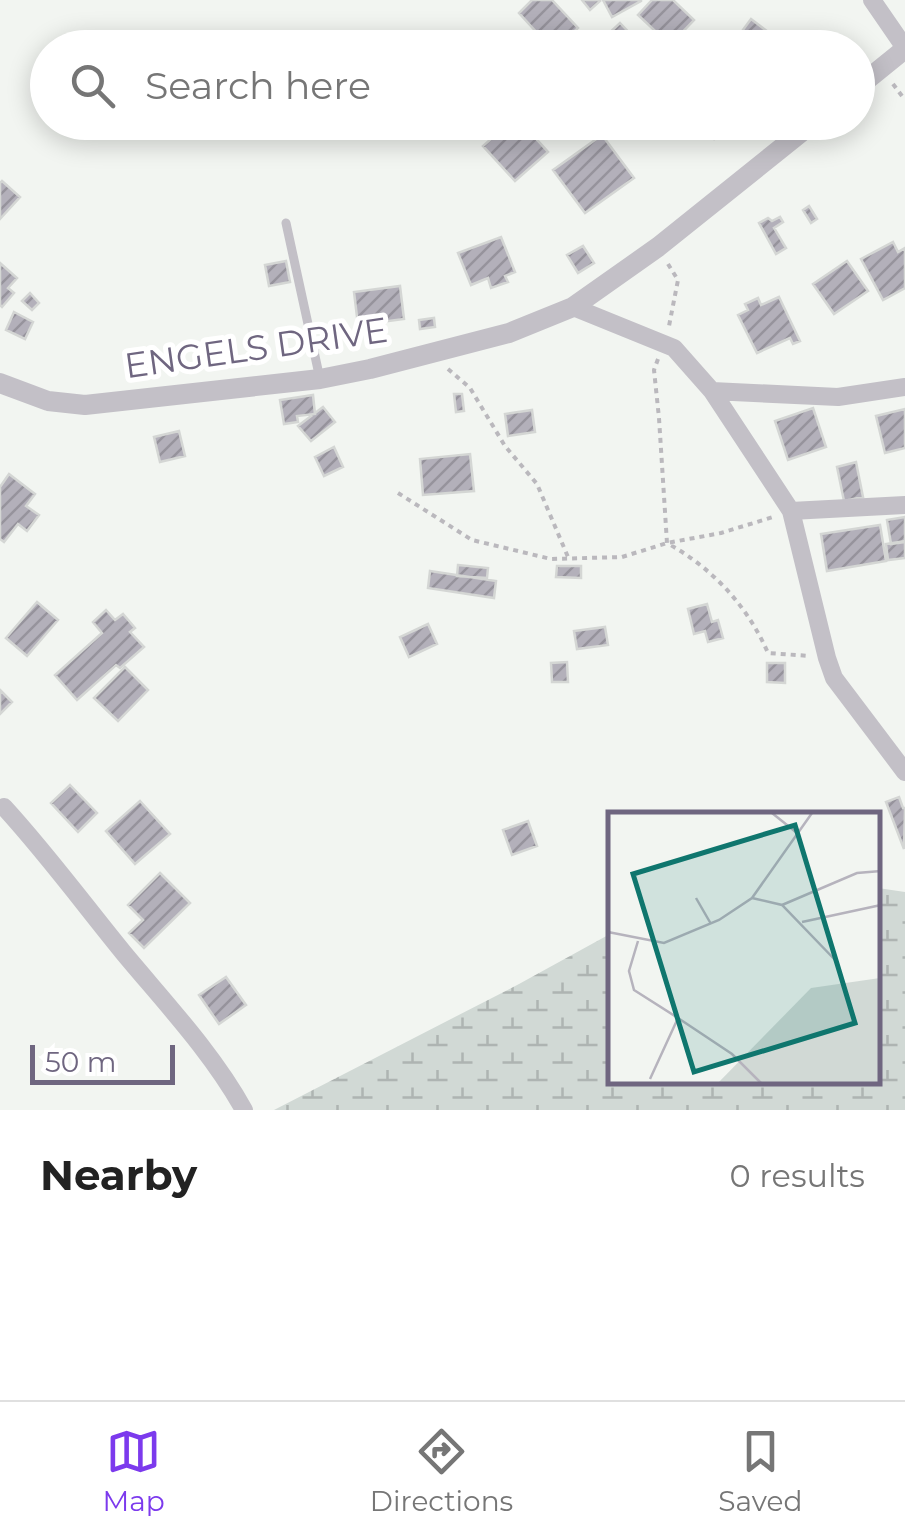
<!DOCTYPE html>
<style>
:root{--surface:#fff;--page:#f6f6f6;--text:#222;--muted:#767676;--line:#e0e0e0;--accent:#7c3aed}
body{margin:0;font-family:Montserrat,sans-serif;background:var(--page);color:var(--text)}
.scale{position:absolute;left:30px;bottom:25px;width:145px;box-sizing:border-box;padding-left:10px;border:5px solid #6f6680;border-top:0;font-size:28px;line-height:35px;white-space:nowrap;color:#6f6680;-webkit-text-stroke:8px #fff;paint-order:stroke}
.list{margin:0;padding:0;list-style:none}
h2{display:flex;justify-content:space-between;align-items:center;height:130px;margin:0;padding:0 40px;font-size:42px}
h2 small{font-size:32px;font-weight:400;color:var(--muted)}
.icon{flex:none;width:55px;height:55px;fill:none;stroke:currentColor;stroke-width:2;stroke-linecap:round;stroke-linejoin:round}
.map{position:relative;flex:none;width:905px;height:1110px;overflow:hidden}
.search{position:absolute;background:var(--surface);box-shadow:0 5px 25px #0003;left:30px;right:30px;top:30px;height:110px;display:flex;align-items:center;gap:25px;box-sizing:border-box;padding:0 35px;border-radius:55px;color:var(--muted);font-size:38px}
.sheet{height:290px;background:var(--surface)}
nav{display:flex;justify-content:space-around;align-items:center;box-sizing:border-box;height:140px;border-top:2px solid var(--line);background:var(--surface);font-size:28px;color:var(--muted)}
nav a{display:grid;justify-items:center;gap:5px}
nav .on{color:var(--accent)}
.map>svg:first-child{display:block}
.wetland{fill:url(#wetland-marsh)}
.building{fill:url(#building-hatch);stroke:#d4d6d4;stroke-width:2.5}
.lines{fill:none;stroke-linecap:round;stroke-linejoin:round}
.path{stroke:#bab8bd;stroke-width:4;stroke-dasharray:5 5;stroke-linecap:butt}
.service{stroke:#c3c0c7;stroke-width:9}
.minor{stroke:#c3c0c7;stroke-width:18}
.tertiary{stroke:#c3c0c7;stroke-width:20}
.labels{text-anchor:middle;stroke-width:10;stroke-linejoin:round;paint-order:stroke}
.street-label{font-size:35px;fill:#6f6680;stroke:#fff}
.inset-road{fill:none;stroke:#b6b3bd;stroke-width:2.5}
.view{fill:#0f766e;fill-opacity:0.15;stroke:#0f766e;stroke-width:5}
.inset-edge{fill:none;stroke:#6f6680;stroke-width:5}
</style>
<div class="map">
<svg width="905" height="1110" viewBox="0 0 905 1110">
<defs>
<pattern id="wetland-marsh" width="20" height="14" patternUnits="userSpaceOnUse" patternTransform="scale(2.5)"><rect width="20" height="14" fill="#d1d9d5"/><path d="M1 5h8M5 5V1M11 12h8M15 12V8" fill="none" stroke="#aeb4b2"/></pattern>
<pattern id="building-hatch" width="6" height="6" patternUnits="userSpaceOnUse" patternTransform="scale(2.5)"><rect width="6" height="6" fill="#b3b0ba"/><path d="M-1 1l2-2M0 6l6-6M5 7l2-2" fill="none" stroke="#96939c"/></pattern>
</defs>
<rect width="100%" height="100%" fill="#f2f5f1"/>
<path class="wetland" d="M878,888L905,892V1110H274L519,984L610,934V1082H878Z"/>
<path class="building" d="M532,0H552L578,28L557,48H551L519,13Z
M582,0H599L600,1L590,10Z
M603,0H641V1L612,17Z
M652,0H673L694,20L670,45L638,15Z
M751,19L780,41L775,48L731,46Z
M620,23L636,40L627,48H593Z
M510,122H521L548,152L515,181L483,146Z
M695,122H728L714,139Z
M602,135L634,178L585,213L553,170Z
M2,181L20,197L0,219V183Z
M809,206L817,219L811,223L803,210Z
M780,217L783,222L774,228L786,248L776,254L759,223L768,218L772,221Z
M501,237L515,272L505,276L508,282L491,288L488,278L471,285L458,253Z
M893,242L898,252L905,248V288L883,300L861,259Z
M583,246L594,263L578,273L567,255Z
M286,261L290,282L269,286L265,265Z
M847,261L868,291L834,314L813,284Z
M0,263L17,278L8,288L14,293L2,307L0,305Z
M400,286L404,319L358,325L354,292Z
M30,293L39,303L32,310L22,301Z
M779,297L800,341L793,344L790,338L757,353L738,315L748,310L745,304L758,298L761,305Z
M14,312L33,322L25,339L6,330Z
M434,318L435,327L420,329L419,320Z
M454,394H462L464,411L456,412Z
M313,395L315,414L297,416L298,422L284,424L280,400Z
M323,407L335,422L311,441L298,426Z
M813,408L826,447L788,460L775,421Z
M905,409V448L885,453L876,416Z
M532,410L535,432L508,436L505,414Z
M179,431L185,456L160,462L154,437Z
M334,447L343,467L324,476L315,457Z
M470,454L474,491L423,495L420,459Z
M856,462L863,497L844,501L837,467Z
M9,474L35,494L26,506L39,515L27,531L18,524L4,542L0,539V487Z
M905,517V542L891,544L887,520Z
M880,525L886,561L827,571L821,534Z
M905,541V558L888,560L886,544Z
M458,565L488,568L487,578L457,576Z
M557,566H581V578L556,577Z
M430,571L496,581L494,598L428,588Z
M37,602L58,620L27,656L6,638Z
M707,604L712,622L718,620L723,638L708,642L705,631L694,634L688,609Z
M106,610L115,620L123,614L135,628L130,632L144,647L120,668L116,665L77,700L55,675L102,633L93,622Z
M428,624L437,644L409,657L400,637Z
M605,627L608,645L577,649L574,631Z
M567,662L568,682H552L551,663Z
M767,663H785V683L767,682Z
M125,667L148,690L118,721L94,698Z
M0,690L12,702L0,714Z
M70,785L97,813L78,832L51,803Z
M899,797L903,808H905L904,849L886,802Z
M140,801L170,834L135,864L106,831Z
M528,821L537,846L512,855L503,830Z
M160,873L190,903L144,948L129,933L143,920L128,905Z
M226,977L246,1005L219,1024L199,995Z"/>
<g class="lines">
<path class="path" d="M893,84L905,100
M668,264L678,280L669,326
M658,359L654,370L659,418L667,543C712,568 747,605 768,653L810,656
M448,369L470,388L505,446L537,484L568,557
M398,493L472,540L551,559L622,557L667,543L721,533L773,517"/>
<path class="service" d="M286,223L320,379"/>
<path class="minor" d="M872,0L905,48
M573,307L674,348L712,391L791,511L827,658L834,678L905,772
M712,391L838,397L905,387
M791,511L905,505
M4,807C48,855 86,907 127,957C168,1006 213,1054 244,1110"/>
<path class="tertiary" d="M858,87L905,49
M0,383L48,401L85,405L320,379L370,369L509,333L573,307L658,247L814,122"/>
</g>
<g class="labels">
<g class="street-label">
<text transform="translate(256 348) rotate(-8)" y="12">ENGELS DRIVE</text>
</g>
</g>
<g transform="translate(608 812)">
<rect width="272" height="272" fill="#f2f5f1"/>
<path d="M272,166V272H109L203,176Z" fill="#d1d9d5"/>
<path class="inset-road" d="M164,1L189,21M88,86L103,112M144,86L174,93L230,151M174,93L249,61L273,59M194,110L273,93M0,120L56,131L111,108L144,86L204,1M30,129L21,159L26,178L70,206L42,267M70,206L124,242L154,272"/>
<path class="view" d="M187,13L247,211L86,260L25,62Z"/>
<rect width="272" height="272" class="inset-edge"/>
</g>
</svg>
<div class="scale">50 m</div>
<div class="search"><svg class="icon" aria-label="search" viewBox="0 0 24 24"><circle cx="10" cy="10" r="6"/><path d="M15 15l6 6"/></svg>Search here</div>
</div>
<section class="sheet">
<h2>Nearby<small>0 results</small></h2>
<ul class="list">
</ul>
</section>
<nav>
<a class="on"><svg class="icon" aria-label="map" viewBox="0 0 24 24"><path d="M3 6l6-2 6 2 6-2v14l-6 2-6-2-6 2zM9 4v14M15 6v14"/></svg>Map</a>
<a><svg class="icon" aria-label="directions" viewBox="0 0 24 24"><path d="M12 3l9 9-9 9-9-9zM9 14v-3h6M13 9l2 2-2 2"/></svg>Directions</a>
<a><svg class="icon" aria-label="saved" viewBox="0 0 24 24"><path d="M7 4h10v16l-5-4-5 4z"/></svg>Saved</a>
</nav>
